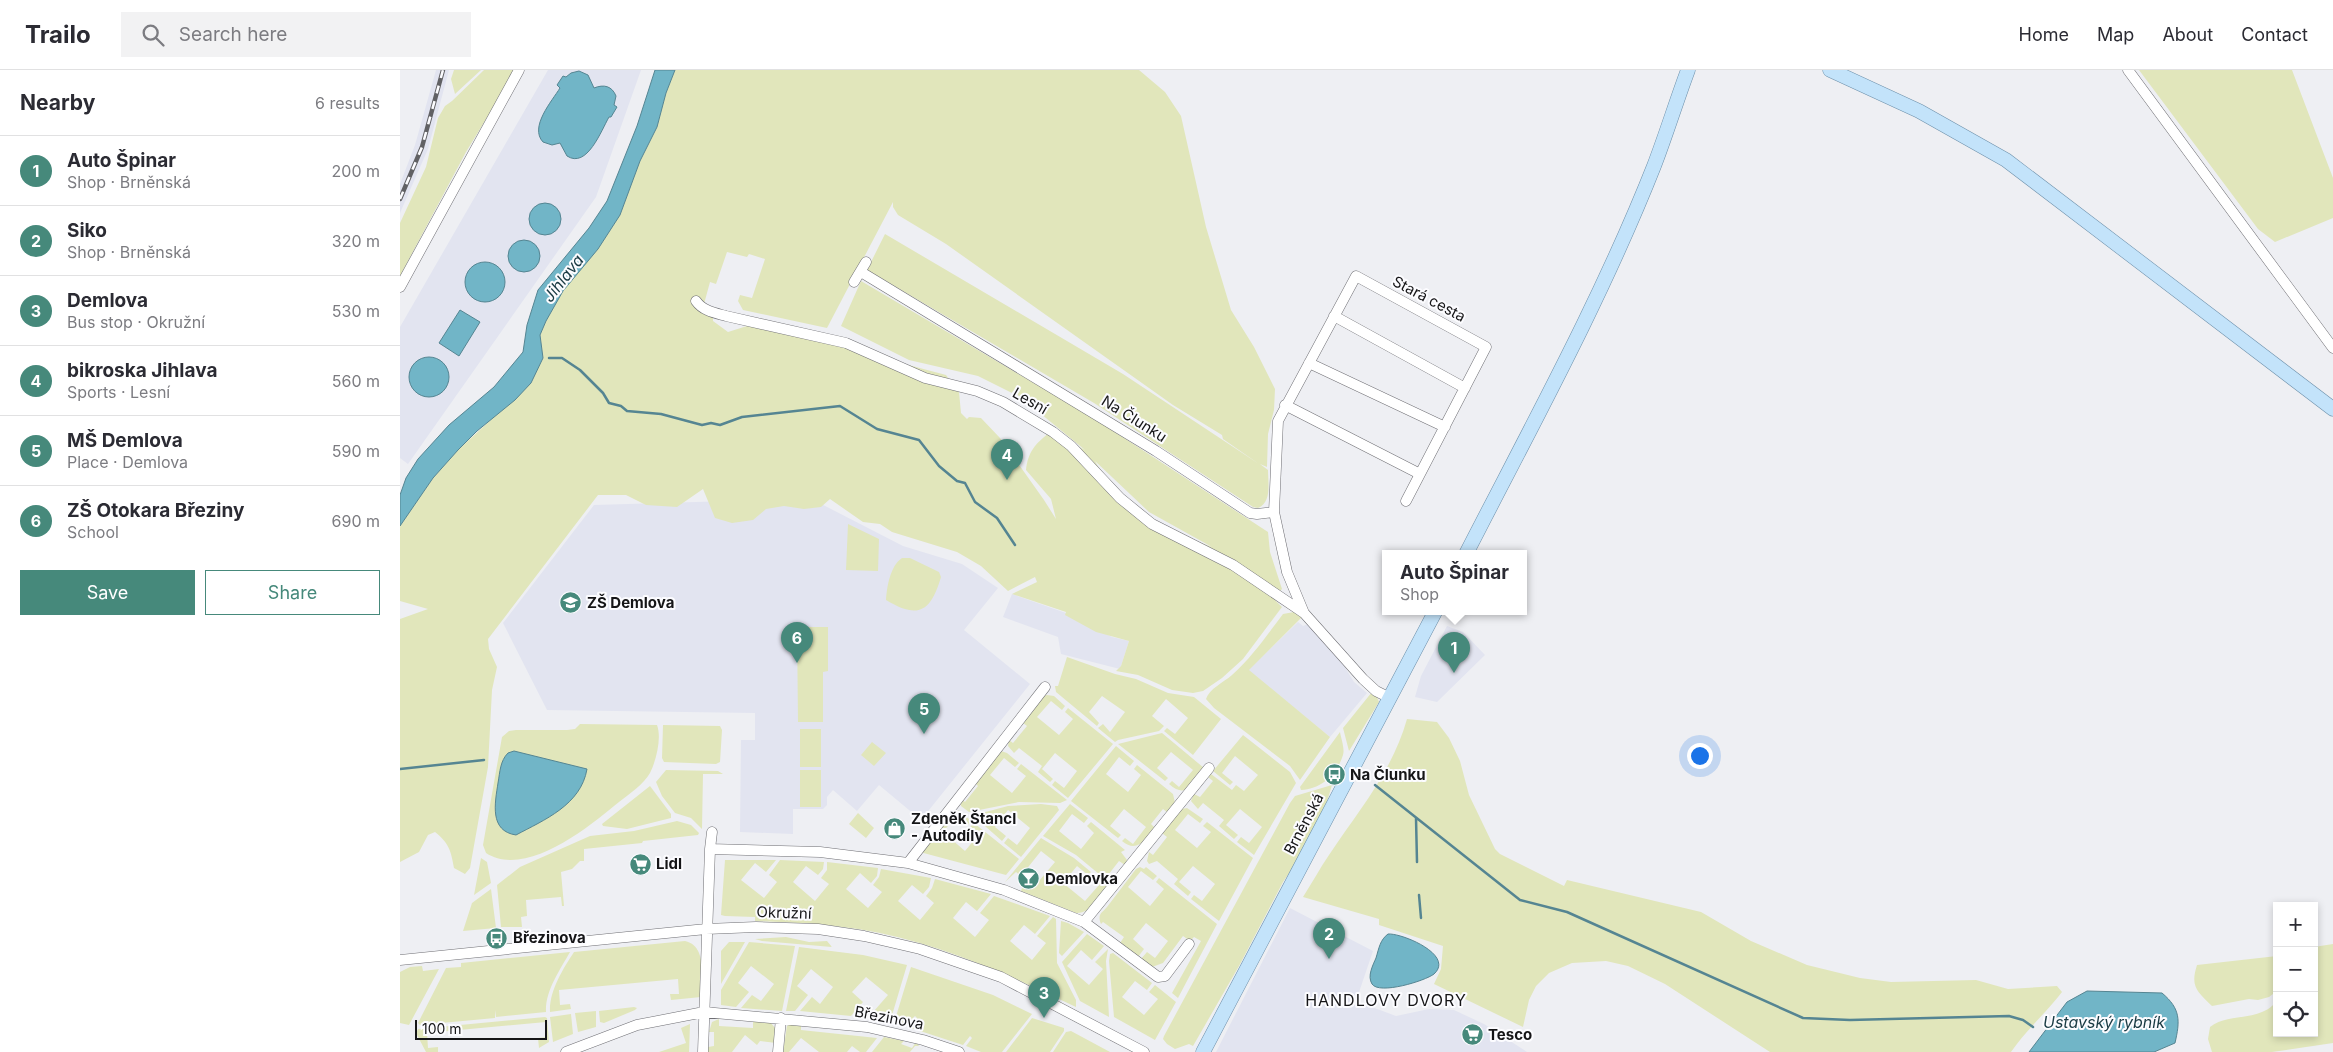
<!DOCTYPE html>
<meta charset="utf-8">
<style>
:root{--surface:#fff;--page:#f2f2f3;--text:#2b2b33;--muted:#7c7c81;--line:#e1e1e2;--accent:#46897b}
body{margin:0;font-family:Inter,sans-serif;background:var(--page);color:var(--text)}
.controls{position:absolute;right:15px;bottom:15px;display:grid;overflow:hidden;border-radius:0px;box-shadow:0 2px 8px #0003}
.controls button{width:45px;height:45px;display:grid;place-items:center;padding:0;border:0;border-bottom:1px solid var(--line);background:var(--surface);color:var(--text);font:25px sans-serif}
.scale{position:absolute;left:15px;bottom:12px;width:132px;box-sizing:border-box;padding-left:5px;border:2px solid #151517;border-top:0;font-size:14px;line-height:18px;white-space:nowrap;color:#151517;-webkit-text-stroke:4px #fcfcff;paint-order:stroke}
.you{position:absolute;left:1299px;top:685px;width:18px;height:18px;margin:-12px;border:4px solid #fff;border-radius:50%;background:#1a73e8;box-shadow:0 0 0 8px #1a73e833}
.badge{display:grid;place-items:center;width:32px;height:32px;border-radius:50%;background:var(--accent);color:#fff;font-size:16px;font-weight:700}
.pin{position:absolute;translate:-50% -41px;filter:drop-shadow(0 1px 2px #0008)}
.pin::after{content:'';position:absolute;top:26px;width:18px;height:15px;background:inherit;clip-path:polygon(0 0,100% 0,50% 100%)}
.popup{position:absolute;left:982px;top:480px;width:145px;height:65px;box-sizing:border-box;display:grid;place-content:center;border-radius:0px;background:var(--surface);filter:drop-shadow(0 1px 4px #0005);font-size:16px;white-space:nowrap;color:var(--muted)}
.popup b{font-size:19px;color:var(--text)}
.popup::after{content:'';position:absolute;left:50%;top:100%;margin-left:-10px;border:10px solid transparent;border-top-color:var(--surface)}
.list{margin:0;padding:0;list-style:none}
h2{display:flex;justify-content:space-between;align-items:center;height:65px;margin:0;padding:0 20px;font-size:21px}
h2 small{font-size:16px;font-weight:400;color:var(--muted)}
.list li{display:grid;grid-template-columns:32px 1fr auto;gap:15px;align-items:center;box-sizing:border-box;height:70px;padding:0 20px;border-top:1px solid var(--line)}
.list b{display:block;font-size:19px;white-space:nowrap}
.list p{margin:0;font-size:16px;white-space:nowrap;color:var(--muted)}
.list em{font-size:16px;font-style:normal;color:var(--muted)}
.actions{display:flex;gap:10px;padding:15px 20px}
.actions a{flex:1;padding:11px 0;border:1px solid var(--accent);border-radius:0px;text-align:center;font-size:18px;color:var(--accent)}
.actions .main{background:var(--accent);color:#fff}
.icon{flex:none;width:28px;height:28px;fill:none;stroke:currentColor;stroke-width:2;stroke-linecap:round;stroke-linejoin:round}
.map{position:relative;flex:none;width:1933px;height:982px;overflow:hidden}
header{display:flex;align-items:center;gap:30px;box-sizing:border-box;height:70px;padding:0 25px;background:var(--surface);border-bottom:1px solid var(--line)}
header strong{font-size:24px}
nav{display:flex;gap:28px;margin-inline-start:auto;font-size:18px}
.search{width:350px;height:45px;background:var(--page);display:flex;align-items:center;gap:12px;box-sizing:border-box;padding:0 18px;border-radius:0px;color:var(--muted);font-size:19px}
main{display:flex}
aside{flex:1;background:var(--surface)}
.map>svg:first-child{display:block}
.built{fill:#e2e4f0}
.green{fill:#e1e6bb;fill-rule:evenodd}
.water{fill:#71b5c7;stroke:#558592}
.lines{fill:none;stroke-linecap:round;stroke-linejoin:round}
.stream{stroke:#558592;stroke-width:2.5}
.minor-casing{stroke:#6f6f74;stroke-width:11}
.major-casing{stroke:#6c8fa9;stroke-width:15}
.minor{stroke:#fff;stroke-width:10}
.major{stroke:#c3e3fa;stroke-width:14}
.rail-casing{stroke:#616164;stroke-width:4.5}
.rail{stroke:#fcfcff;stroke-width:2.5;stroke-dasharray:8;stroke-linecap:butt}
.labels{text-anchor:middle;stroke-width:4;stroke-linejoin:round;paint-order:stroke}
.street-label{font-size:15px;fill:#151517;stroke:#fcfcff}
.poi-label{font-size:15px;font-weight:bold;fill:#151517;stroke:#fcfcff;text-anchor:start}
.water-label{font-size:16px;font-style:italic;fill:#1a3b44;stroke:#fcfcff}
.neighbourhood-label{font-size:16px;letter-spacing:1px;fill:#151517;stroke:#fcfcff}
</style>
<header>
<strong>Trailo</strong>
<div class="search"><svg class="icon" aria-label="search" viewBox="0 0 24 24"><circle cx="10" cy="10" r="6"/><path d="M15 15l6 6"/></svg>Search here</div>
<nav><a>Home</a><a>Map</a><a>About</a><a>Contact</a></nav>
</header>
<main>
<aside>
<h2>Nearby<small>6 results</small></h2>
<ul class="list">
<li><span class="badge">1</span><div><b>Auto Špinar</b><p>Shop · Brněnská</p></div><em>200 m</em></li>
<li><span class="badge">2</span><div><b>Siko</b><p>Shop · Brněnská</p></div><em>320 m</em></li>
<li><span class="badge">3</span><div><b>Demlova</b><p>Bus stop · Okružní</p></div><em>530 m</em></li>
<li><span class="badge">4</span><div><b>bikroska Jihlava</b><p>Sports · Lesní</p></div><em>560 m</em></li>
<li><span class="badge">5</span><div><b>MŠ Demlova</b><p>Place · Demlova</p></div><em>590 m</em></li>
<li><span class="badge">6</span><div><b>ZŠ Otokara Březiny</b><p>School</p></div><em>690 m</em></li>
</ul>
<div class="actions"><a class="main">Save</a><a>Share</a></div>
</aside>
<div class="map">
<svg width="1933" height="982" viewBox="0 0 1933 982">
<rect width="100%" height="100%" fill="#eeeff3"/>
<path class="built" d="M36,0H49L28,79L0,143V114L15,75Z
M148,0H241L196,127L8,394L0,388V257Z
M396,421L503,476L562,494L598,518L564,560L630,614L521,750L479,715L457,741L433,720L427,727V735L423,739H393V764L340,762L341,670H355V643L147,640L103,553L194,435L330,431Z
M612,524L666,543L712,567L729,571L720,599L661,584L658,567L603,547Z
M898,552L903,556L908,554L941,591L954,612L967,623L930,667L848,600Z
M1047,556L1063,562L1085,585L1037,632L1015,627L1021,606Z
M890,838L973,881L956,931L996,946L1029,939L1054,940L1084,954L1127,982H816Z"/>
<path class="green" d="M54,0H81L55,24L51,9Z
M84,0H116L66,82L0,206V153L26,97L38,48L45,36L52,31Z
M275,0H739L765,22L781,46L806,157L831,240L854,277L875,319L874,340L868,364L867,397L860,394L868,400C868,413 872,432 858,438L853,437L694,333L467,200L485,164L723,304L859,394L823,369L822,365L773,335L546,174L498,145L493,137V132L427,258L343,240L338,231L340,225L352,228L365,189L349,184L347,187L327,182L316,214L310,212L304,234L320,244L313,248V251L328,262L347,256H362L546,305L559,322L561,343L567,349L569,347L581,348L600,368L644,430L656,449L651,429L626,400C628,382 635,374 649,363H654L685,380L613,321L612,323L578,306L509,290L441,256L461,211L698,351L868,462L870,482L882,519L879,522L835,491L882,537L843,589L822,608L803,621L793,623L772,620L738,605L716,601L721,596L729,571L696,562L665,545L666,542L612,524L637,512L635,507L608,521L581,496L557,482L492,462L480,454L463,452L430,429L421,437L404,439L384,436L366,439L353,450L332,453L315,448L303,419L277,437L246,435L226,425H198L88,569L89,579L97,597L92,620L88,697L70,798L65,804L54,798C51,781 49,773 35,762L28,765L19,782L0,792V549L28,539L0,531V456L33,408L58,380L131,313L143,288L140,265L146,251L163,221L198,179L220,145L240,91L257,57L266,23ZM695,391L749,442L812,477L778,464L725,436L707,412Z
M1739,0H1892L1933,108V148L1875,172L1858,159Z
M448,454L479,469L478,501L446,500Z
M502,488H510L539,502L541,507C531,541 519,550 486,530C487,517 490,496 502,488Z
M894,542L902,547L849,600L930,667L900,710L890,696L814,638L806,629C809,619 824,612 832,605C852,587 867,565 883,544Z
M397,557H428V601L423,602V652H398Z
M667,587L715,604L736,609L768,623L794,627L821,649L793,685L764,661L767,658L775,664L788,648L766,629L752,646L764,656L759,661L718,670L715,672L698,658L703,654L710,662L725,642L702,626L689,642L699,653L697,656L656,622L655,616H658Z
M972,622H975L979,632L949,681L943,658Z
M647,625L654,626L665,636L662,640L651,631L637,647L659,665L673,649L665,642L668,638L713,674L668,728L652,715L655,711L664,718L677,701L655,683L642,699L653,709L650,712L638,702L642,696L619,678L614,683L608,676L609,670L613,673L627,656L622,652L643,626Z
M1007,649L1037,652L1049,668L1060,691L1069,725L1095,779L1100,784L1164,816L1167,810L1301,842L1351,871L1407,895L1460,908L1491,912L1576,910L1608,919L1657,916L1662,922C1646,943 1626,960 1611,982H1370L1265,914L1228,896L1206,891L1172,893L1149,903L1136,916L1129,930L1123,957L1034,914L1041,899L1043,876L979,855V849L903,827C912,813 920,798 929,785C959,740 992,702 1007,649Z
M180,654L257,655C262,668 256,691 250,703C244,714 229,724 219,732C190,756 126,809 86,783L83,775L102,667L109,661L116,660H167L175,659Z
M263,655L320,656L322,660L320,692L316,694L264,692L262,688Z
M400,659H421V697H400Z
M940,662C941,668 945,679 943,685C937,705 921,719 901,720L900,717Z
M762,663L804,698C793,713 787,730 769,714L772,711L779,717L793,700L771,682L757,698L768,708L765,711L718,674Z
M843,665L890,702L896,713L854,785L837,772L841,767L849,773L862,757L840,739L826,755L838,765L834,769L819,756L824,750L803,733L798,739L791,731L794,724L800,727L813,711L808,707L811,704L832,720L836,715L844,721L858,705L835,686L822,703L833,712L830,715L813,701Z
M472,672L486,683L474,696L461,685Z
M716,676L734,691L730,696L719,687L706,704L728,722L741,705L734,699L737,695L773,724L775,733L768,743L763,739L751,754L755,758C746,769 737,784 722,771L725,768L733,774L746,757L724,739L710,756L721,765L718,768L671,731Z
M601,681L607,683L619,693L615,697L604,688L590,705L612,723L626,706L617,699L621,694L667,730L660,733L619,732L569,742L561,736L560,728L565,732L578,716L573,711Z
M266,700L318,701L323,704H303L302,759L291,748L275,743L262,726L256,712Z
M400,700H421V737H400Z
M932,715L926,735L896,793L883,812L839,896L793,976L789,974L775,979L767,974L763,969L764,966L890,733L895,726Z
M250,716L271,744V748L227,759L203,756L202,754Z
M641,734L657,736L659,740L621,787L604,773L608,768L617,775L630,758L608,740L595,757L606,766L602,771L577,749L578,744L608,736Z
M670,734L688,748L684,753L672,744L659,761L681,779L694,763L687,756L691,752L725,780L721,782L727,790L725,795L719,791L705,809L676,785L643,766Z
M787,738L803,749L800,753L788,744L775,760L797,778L811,762L803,756L807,752L853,788L819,851L791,829L794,825L802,831L815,814L793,796L779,812L791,822L788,826L774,814L778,809L757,791L749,794L747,791L749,782L753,785L767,767L762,763L782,739Z
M553,739L560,741L571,751L568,755L556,746L543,762L565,781L579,764L570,757L574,753L619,789L606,805L516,781Z
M458,743L474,758L466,768L449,754Z
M277,751L291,755L299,763L298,765L243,771L242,773L184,779V791H180L172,799L161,802L164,836H162L161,827L126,830L127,846L121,847L122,857H101L97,815L120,797L190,766L234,761Z
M641,768L674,788L691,802L688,805L677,796L663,813L685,831L699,815L692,808L695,805L708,815C700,826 691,844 676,843L621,821L622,818L630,814L634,817L655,792L641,781L621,806L616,802L605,812Z
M81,788L87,792L91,813L74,825Z
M325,790H376L366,802L355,793L341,810L364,828L377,812L369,805L380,790L424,792L423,799L418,805L406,796L393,812L415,831L429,814L421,808L427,800V792L478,798L477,806L471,813L460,803L446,819L468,838L482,822L473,815L479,807L481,799L531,808L529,817L523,824L512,815L498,831L520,850L534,833L526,826L532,818L535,809L591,824L577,841L566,832L553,848L575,867L589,850L580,843L594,826L650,846L635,864L624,855L610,871L632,890L646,873L637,866L653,847L656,849L657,893L676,930V937C607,904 535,871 458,859C424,854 390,852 355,851V847L325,846L321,845Z
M740,797L744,799L746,797L757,806L753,810L741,801L728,817L750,836L764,819L756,812L759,808L817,854L778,928L772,923L801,871L794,867L790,871L783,866L763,893L752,897L741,889L747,882L755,888L768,871L746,853L733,869L744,879L738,887L720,873L724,867L703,852L701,854C697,844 702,843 707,837L736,799Z
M91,819L96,858L63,861L72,833Z
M661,851L668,853L684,862L662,886L659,883Z
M687,864L704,876L692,890L681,880L667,896L689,915L703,899L695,892L708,879L706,891L709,947L680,931L662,892Z
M386,867L409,872L427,871L432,877L362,871L355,869Z
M285,871C308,876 301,909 301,927L271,930L270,924H279L278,909L159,920L160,935L170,934L171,939L150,942C149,921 163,899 174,882Z
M329,872H345L321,914V881Z
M349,872L395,876L382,941L341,938L352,925L361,931L374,914L351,896L338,913L349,922L336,937L321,935V920Z
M1933,874V973L1872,982H1812L1808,969L1810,957C1829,942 1859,953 1877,931V963H1914V877Z
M399,877L463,885L507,895L490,952L456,946L466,935L474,941L488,925L466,907L452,922L463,932L451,946L400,941L412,927L420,934L433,917L411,899L397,916L408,925L395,941H386Z
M170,882C160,900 145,921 146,942L96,947L95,940V948L20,955L18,953L46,898L61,897V893Z
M713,883L752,913L747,920L735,911L722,927L744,945L758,929L749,922L755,915L776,932L755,970L714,947L709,891L710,884Z
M1877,886V921L1869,927L1858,930L1849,929L1812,936C1797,921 1790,917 1797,895Z
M22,896L23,901L39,899L9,955L0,953V902L10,897Z
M511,897L593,925L632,944L602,982H581L566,976L572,968L570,966L563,975L511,958L518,949L515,946L506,956L494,953Z
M234,937L237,938L235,940L204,953L200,952L199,941Z
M196,941V957L178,962L175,943Z
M171,944L173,964L153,972L150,947Z
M145,947L147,948L149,972L139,978L138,968L147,967L146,952L27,963L28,978L38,977V982H26L16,963L18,959Z
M632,948L664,958V961L650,982H606Z
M319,949V956L353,958V951L370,952L376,959V973L360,971L357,975L345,965L332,982H308V977L314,976V962H309L312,952Z
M290,954L289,982H259L286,973L281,958Z
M391,954L401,955V960L477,968L466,982H460L452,976L447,982H419L401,968L389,982H383L387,956Z
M671,961L710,982H653L666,962Z
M484,967L504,971L501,974L512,978L516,972L519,976H515L510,982H472Z"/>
<path class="water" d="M255,0H275L266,23L257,57L240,91L220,145L198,179L163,221L146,251L140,265L143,288L131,313L115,330L77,361L58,380L33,408L0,456V425L6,408L18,389L49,355L94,317L123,282L127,255L138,220L189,158L207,131L237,56Z
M179,1L188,5L194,18C204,14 212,16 216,26L214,35L217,37L211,47H209C201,61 187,99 167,86L160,73L152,75L143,72C129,57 152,31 160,18L157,15L163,6L166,7L171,3Z
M129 149a16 16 0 1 1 32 0a16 16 0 1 1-32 0Z
M108 186a16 16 0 1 1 32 0a16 16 0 1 1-32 0Z
M65 212a20 20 0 1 1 40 0a20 20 0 1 1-40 0Z
M60,240L80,252L59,286L39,273Z
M9 307a20 20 0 1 1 40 0a20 20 0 1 1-40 0Z
M114,681L187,699C181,735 144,750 116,765C89,761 95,733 98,713C100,702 100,691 108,683Z
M988,864C1002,863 1055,885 1034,904C1025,911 979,925 972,914C967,906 973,895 976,888C979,878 980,870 988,864Z
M1687,921L1762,923C1781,939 1780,951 1775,973L1754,982H1629L1667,932Z"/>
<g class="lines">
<path class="stream" d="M149,288H162L180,300L203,323L209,333L221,336L227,341L261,344L302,355L311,353L320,355L342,347L440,336L477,359L519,370L539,396L557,411L565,413L575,432L597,448L615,475
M0,699L84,690
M975,715L1120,830L1167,842L1403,948L1450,950L1609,946L1623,950L1633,957
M1016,748L1017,792
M1019,825L1021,848"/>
<defs>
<path id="minor" d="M1728,0L1933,278
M461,202L756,381L850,443L857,444L874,442
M454,212L466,192
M0,217L119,0
M296,231C303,241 315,243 326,246L446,273L525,308L577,321L603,332L653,362L671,376L720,428L752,454L833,495L904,543
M934,246L1065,318
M909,293L1045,357
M885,335L1020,404
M990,628L976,621L963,609L904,543L887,502L874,442L878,351L956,206L1086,277L1006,431
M310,779L312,762
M508,793L645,617
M684,852L809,698
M0,890L306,859L356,857L418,859L464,866L520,879L601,907L744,982
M166,982L237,955L304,942L467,957L523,970L559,982
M303,982L310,779L420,782L508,793L604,820L684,852L758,907L765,906L789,874
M378,982L381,948"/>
<path id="major" d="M1430,0L1519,41L1606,90L1933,339
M1066,484C1131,357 1201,230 1254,96C1266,65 1276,32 1288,0
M803,982L1035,542"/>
</defs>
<use href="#minor" class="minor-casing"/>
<use href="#major" class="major-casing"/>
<use href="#minor" class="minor"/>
<use href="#major" class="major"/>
<defs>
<path id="rail" d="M0,129L22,77L43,0"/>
</defs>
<use href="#rail" class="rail-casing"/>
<use href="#rail" class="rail"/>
</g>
<defs>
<symbol id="school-disc" viewBox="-11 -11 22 22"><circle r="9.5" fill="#46897b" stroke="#fcfcff"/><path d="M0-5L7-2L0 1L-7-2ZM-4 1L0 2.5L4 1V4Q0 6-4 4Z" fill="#fff"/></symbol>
<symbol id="bus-disc" viewBox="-11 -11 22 22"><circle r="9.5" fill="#46897b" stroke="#fcfcff"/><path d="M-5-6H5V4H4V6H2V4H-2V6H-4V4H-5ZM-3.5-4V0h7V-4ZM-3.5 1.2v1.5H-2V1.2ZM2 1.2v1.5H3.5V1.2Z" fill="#fff"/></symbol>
<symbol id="shop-disc" viewBox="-11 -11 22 22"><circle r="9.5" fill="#46897b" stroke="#fcfcff"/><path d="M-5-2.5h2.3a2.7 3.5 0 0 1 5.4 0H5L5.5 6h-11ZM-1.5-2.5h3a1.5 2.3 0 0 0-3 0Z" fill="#fff"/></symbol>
<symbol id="supermarket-disc" viewBox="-11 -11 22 22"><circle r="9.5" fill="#46897b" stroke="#fcfcff"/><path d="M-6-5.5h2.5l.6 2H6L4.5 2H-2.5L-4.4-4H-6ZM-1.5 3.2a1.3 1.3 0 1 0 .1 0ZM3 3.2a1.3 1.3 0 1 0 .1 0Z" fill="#fff"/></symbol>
<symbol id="bar-disc" viewBox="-11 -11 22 22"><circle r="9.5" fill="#46897b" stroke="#fcfcff"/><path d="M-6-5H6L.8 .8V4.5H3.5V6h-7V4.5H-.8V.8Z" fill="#fff"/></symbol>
</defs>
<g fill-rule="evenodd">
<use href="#school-disc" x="158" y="520" width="25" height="25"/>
<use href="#bus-disc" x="922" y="692" width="25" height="25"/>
<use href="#shop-disc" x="482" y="746" width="25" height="25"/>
<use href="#supermarket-disc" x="228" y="782" width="25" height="25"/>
<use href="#bar-disc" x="616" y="796" width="25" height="25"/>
<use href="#bus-disc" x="84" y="856" width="25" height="25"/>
<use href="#supermarket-disc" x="1060" y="952" width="25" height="25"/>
</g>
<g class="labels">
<g class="street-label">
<text transform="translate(1029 229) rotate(28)" y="5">Stará cesta</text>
<text transform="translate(630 331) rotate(30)" y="5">Lesní</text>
<text transform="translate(734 349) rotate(32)" y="5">Na Člunku</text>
<text transform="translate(904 754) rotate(-62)" y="5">Brněnská</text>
<text transform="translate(384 843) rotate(2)" y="5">Okružní</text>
<text transform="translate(489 948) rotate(11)" y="5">Březinova</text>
</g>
<g class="poi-label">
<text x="187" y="538">ZŠ Demlova</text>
<text x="950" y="710">Na Člunku</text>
<text x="511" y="754">Zdeněk Štancl<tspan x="511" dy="17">- Autodíly</tspan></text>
<text x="256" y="799">Lidl</text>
<text x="645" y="814">Demlovka</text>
<text x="113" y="873">Březinova</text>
<text x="1088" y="970">Tesco</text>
</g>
<g class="water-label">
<text transform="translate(163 208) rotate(-52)" y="6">Jihlava</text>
<text x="1704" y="958">Ustavský rybník</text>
</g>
<g class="neighbourhood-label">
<text x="986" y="936">HANDLOVY DVORY</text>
</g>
</g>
</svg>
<div class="controls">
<button>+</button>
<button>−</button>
<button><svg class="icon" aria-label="locate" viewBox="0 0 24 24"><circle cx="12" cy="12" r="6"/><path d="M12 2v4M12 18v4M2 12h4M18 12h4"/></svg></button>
</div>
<div class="scale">100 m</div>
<div class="you"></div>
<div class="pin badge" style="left:1054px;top:603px">1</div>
<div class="popup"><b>Auto Špinar</b>Shop</div>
<div class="pin badge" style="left:929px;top:889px">2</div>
<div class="pin badge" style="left:644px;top:948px">3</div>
<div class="pin badge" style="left:607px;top:410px">4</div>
<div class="pin badge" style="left:524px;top:664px">5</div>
<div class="pin badge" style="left:397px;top:593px">6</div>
</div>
</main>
